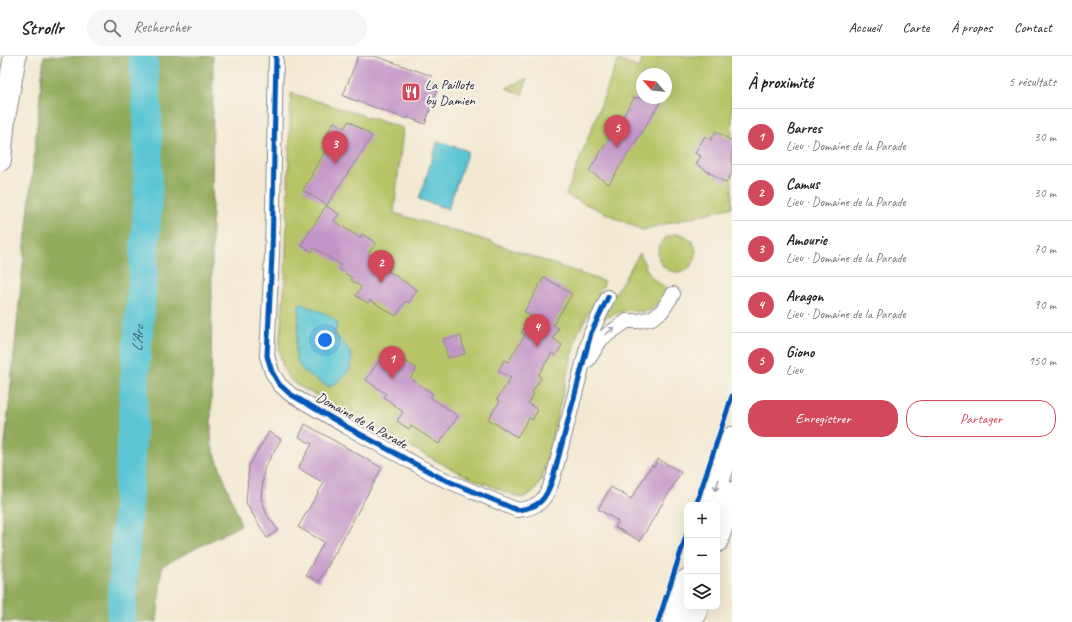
<!DOCTYPE html>
<html lang="fr">
<meta charset="utf-8">
<style>
:root{--surface:#fff;--page:#f6f6f6;--text:#222;--muted:#767676;--line:#e0e0e0;--accent:#d1495b}
body{margin:0;font-family:Caveat,sans-serif;background:var(--page);color:var(--text)}
.controls{position:absolute;right:12px;bottom:12px;display:grid;overflow:hidden;border-radius:8px;box-shadow:0 4px 16px #0002}
.controls button{width:36px;height:36px;display:grid;place-items:center;padding:0;border:0;border-bottom:1px solid var(--line);background:var(--surface);color:var(--text);font:20px sans-serif}
.compass{position:absolute;left:636px;top:12px;width:36px;height:36px;border-radius:50%;background:var(--surface);box-shadow:0 4px 16px #0002;rotate:297deg}
.you{position:absolute;left:325px;top:284px;width:14px;height:14px;margin:-10px;border:3px solid #fff;border-radius:50%;background:#1a73e8;box-shadow:0 0 0 6px #1a73e833}
.badge{display:grid;place-items:center;width:26px;height:26px;border-radius:50%;background:var(--accent);color:#fff;font-size:13px;font-weight:700}
.pin{position:absolute;translate:-50% -33px;filter:drop-shadow(0 1px 2px #0008)}
.pin::after{content:'';position:absolute;top:21px;width:14px;height:12px;background:inherit;clip-path:polygon(0 0,100% 0,50% 100%)}
.list{margin:0;padding:0;list-style:none}
h2{display:flex;justify-content:space-between;align-items:center;height:52px;margin:0;padding:0 16px;font-size:17px}
h2 small{font-size:13px;font-weight:400;color:var(--muted)}
.list li{display:grid;grid-template-columns:26px 1fr auto;gap:12px;align-items:center;box-sizing:border-box;height:56px;padding:0 16px;border-top:1px solid var(--line)}
.list b{display:block;font-size:15px;white-space:nowrap}
.list p{margin:0;font-size:13px;white-space:nowrap;color:var(--muted)}
.list em{font-size:13px;font-style:normal;color:var(--muted)}
.actions{display:flex;gap:8px;padding:12px 16px}
.actions a{flex:1;padding:9px 0;border:1px solid var(--accent);border-radius:16px;text-align:center;font-size:14px;color:var(--accent)}
.actions .main{background:var(--accent);color:#fff}
.icon{flex:none;width:22px;height:22px;fill:none;stroke:currentColor;stroke-width:2;stroke-linecap:round;stroke-linejoin:round}
.map{position:relative;flex:none;width:732px;height:566px;overflow:hidden}
header{display:flex;align-items:center;gap:24px;box-sizing:border-box;height:56px;padding:0 20px;background:var(--surface);border-bottom:1px solid var(--line)}
header strong{font-size:19px}
nav{display:flex;gap:22px;margin-inline-start:auto;font-size:14px}
.search{width:280px;height:36px;background:var(--page);display:flex;align-items:center;gap:10px;box-sizing:border-box;padding:0 14px;border-radius:22px;color:var(--muted);font-size:15px}
main{display:flex}
aside{flex:1;background:var(--surface)}
.map>svg:first-child{display:block}
.green{fill:#b7c567;stroke:#6c7451;fill-rule:evenodd}
.forest{fill:#91aa5c;stroke:#5a664c}
.water{fill:#5bc6d4;stroke:#3e7488}
.lines{fill:none;stroke-linecap:round;stroke-linejoin:round}
.river{stroke:#5bc6d4;stroke-width:29}
.building{fill:#c394c7}
.minor-casing{stroke:#8a8687;stroke-width:16}
.primary-casing{stroke:#8a8687;stroke-width:24}
.motorway-casing{stroke:#8a8687;stroke-width:24}
.minor{stroke:#fff;stroke-width:14}
.primary{stroke:#fff;stroke-width:22}
.motorway{stroke:#fff;stroke-width:22}
.cycleway-casing{stroke:#f7f3e8;stroke-width:8}
.cycleway{stroke:#0057b8;stroke-width:5}
.oneway{stroke:#9c9ca7}
.labels{text-anchor:middle;stroke-width:4;stroke-linejoin:round;paint-order:stroke}
.poi-label{font-size:14px;fill:#22223b;stroke:#f7f3e8;text-anchor:start}
.street-label{font-size:14px;fill:#22223b;stroke:#f7f3e8}
.water-label{font-size:15px;font-style:italic;fill:#365b71;stroke:#f7f3e8}
</style>
<header>
<strong>Strollr</strong>
<div class="search"><svg class="icon" aria-label="search" viewBox="0 0 24 24"><circle cx="10" cy="10" r="6"/><path d="M15 15l6 6"/></svg>Rechercher</div>
<nav><a>Accueil</a><a>Carte</a><a>À propos</a><a>Contact</a></nav>
</header>
<main>
<div class="map">
<svg width="732" height="566" viewBox="0 0 732 566">
<rect width="100%" height="100%" fill="#f7f3e8"/>
<filter id="ink" filterUnits="userSpaceOnUse"><feTurbulence type="fractalNoise" baseFrequency=".025" numOctaves="2"/><feDisplacementMap in="SourceGraphic" scale="8" xChannelSelector="R" yChannelSelector="G"/><feConvolveMatrix kernelMatrix="1 2 1 2 8 2 1 2 1" color-interpolation-filters="sRGB"/></filter>
<filter id="wash" filterUnits="userSpaceOnUse"><feTurbulence type="fractalNoise" baseFrequency=".012" numOctaves="4" result="noise"/><feDisplacementMap in="SourceGraphic" scale="16" xChannelSelector="R" yChannelSelector="G"/><feGaussianBlur stdDeviation="0.9" result="paint"/><feColorMatrix in="noise" values="0 0 0 0 0 0 0 0 0 0 0 0 0 0 0 0 0 1.4 0 .05"/><feComposite in="paint" operator="in"/></filter>
<g filter="url(#wash)">
<rect width="100%" height="100%" fill="#f3e9d3"/>
<path class="green" d="M644,0H732V151L642,174L566,139L618,4L639,12ZM642,18H666V42H642Z
M527,23L522,39L506,32C513,29 520,24 527,23Z
M291,37L403,72L394,157L485,184L605,226L577,279L543,418C539,431 534,438 521,442L473,423L446,410L295,328L289,322L283,312L279,293L285,225Z
M658 197a19 19 0 1 1 38 0a19 19 0 1 1-38 0Z
M640,197C647,215 649,224 668,232L652,254L642,256L627,254L605,262L603,257Z"/>
<path class="forest" d="M44,0H213L211,387L241,469L162,510L157,566H2L3,408Z"/>
<path class="water" d="M438,85L468,95L448,153L419,143Z
M299,247L327,258L338,267L334,279C360,298 357,315 330,331C321,327 302,317 298,307C293,296 297,283 298,273C299,264 299,256 299,247Z"/>
<g class="lines">
<path class="river" id="s1" d="M121,566L136,302L143,221L148,142V66L143,0"/>
</g>
<g id="blocks">
<path class="building" d="M358,0H375L432,20L430,26L439,29L425,68L407,61V63L343,40Z
M634,42H663L609,128L589,115Z
M349,65L372,80L327,149L303,134L313,118L312,117L331,86L324,82L334,66L344,72Z
M716,75L732,85V117L726,127L696,108L701,100L695,97L705,80L711,84Z
M326,150L339,158L334,165L360,182L362,178L376,187L368,198L390,213L388,215L417,234L409,247L406,245L396,260L370,244L368,247L356,240L361,231L351,224L352,222L339,213L341,209L314,192L312,196L301,189Z
M544,221L572,238L553,269L559,272L553,282L562,289L556,300L552,297L538,319L541,322L532,336L534,338L528,347L538,354L532,364L529,362L517,381L488,363L500,345L497,343L511,322L498,315L504,304L508,306L525,279L521,277L531,260L524,256Z
M461,280L465,298L448,302L443,283Z
M385,296L402,307L404,304L417,313L410,322L433,338L430,341L458,360L439,388L411,370L409,373L397,365L403,356L384,341L386,338L366,324Z
M305,368L382,412L319,526L306,519L324,486L298,471L324,427L298,412L312,388L299,381Z
M269,376L281,383L264,413L261,442L267,459L278,474L267,482L246,447L249,409Z
M658,403L681,416L640,485L615,471L618,465L598,453L611,431L631,443L652,409L654,411Z"/>
</g>
</g>
<g filter="url(#ink)">
<use href="#blocks" fill-opacity="0" stroke="#8a8687" stroke-width="1"/>
<g class="lines">
<defs>
<path id="minor" d="M276,0L272,199L267,300L272,316L279,328L290,338L347,371L441,422L517,454C540,452 546,443 553,422L591,277L608,241
M588,304L601,283L627,265H638L652,262L662,255L673,238"/>
<path id="primary" d="M711,449L732,382
M717,485L732,437
M674,566L687,524
M692,566L697,551"/>
<path id="motorway" d="M0,104L4,62L15,0"/>
</defs>
<use href="#minor" class="minor-casing"/>
<use href="#primary" class="primary-casing"/>
<use href="#motorway" class="motorway-casing"/>
<use href="#minor" class="minor"/>
<use href="#primary" class="primary"/>
<use href="#motorway" class="motorway"/>
<defs>
<path id="cycleway" d="M276,0L272,199L267,300L272,316L279,328L290,338L347,371L441,422L517,454C540,452 546,443 553,422L591,277L608,241
M696,449L732,340
M658,566L687,477"/>
</defs>
<use href="#cycleway" class="cycleway-casing"/>
<use href="#cycleway" class="cycleway"/>
</g>
<defs><path id="oneway-shaft" d="M-6 0H5M1.5-3L5.5 0L1.5 3" fill="none" stroke-width="1.6" stroke-linecap="round" stroke-linejoin="round"/></defs>
<g class="oneway">
<use href="#oneway-shaft" transform="translate(610 275) rotate(-36)"/>
<use href="#oneway-shaft" transform="translate(717 429) rotate(108)"/>
</g>
</g>
<defs>
<symbol id="restaurant-square" viewBox="-11 -11 22 22"><rect x="-9" y="-9" width="18" height="18" rx="4" fill="#d1495b" stroke="#f7f3e8"/><path d="M-5-6h1v4h1v-4h1v4h1v-4h1v5L-1.5 .5V6h-2V.5L-5-1ZM5-6V6H3V1.5H1.5Q1.5-4 5-6Z" fill="#fff"/></symbol>
</defs>
<g fill-rule="evenodd">
<use href="#restaurant-square" x="400" y="25" width="22" height="22"/>
</g>
<g class="labels">
<g class="poi-label">
<text x="425" y="33">La Paillote<tspan x="425" dy="16">by Damien</tspan></text>
</g>
<g class="street-label">
<text transform="translate(362 364) rotate(29)" y="5">Domaine de la Parade</text>
</g>
<g class="water-label">
<text dy="5" stroke="none"><textPath href="#s1" startOffset="284">L'Arc</textPath></text>
</g>
</g>
</svg>
<div class="controls">
<button>+</button>
<button>−</button>
<button><svg class="icon" aria-label="layers" viewBox="0 0 24 24"><path d="M12 4l9 5-9 5-9-5zM3 14l9 5 9-5"/></svg></button>
</div>
<svg class="compass" viewBox="-18 -18 36 36"><path d="M0-13l5 13h-10z" fill="#e53935"/><path d="M0 13l5-13h-10z" fill="#767676"/></svg>
<div class="you"></div>
<div class="pin badge" style="left:392px;top:323px">1</div>
<div class="pin badge" style="left:381px;top:227px">2</div>
<div class="pin badge" style="left:335px;top:108px">3</div>
<div class="pin badge" style="left:537px;top:291px">4</div>
<div class="pin badge" style="left:617px;top:92px">5</div>
</div>
<aside>
<h2>À proximité<small>5 résultats</small></h2>
<ul class="list">
<li><span class="badge">1</span><div><b>Barres</b><p>Lieu · Domaine de la Parade</p></div><em>30 m</em></li>
<li><span class="badge">2</span><div><b>Camus</b><p>Lieu · Domaine de la Parade</p></div><em>30 m</em></li>
<li><span class="badge">3</span><div><b>Amourie</b><p>Lieu · Domaine de la Parade</p></div><em>70 m</em></li>
<li><span class="badge">4</span><div><b>Aragon</b><p>Lieu · Domaine de la Parade</p></div><em>90 m</em></li>
<li><span class="badge">5</span><div><b>Giono</b><p>Lieu</p></div><em>150 m</em></li>
</ul>
<div class="actions"><a class="main">Enregistrer</a><a>Partager</a></div>
</aside>
</main>
